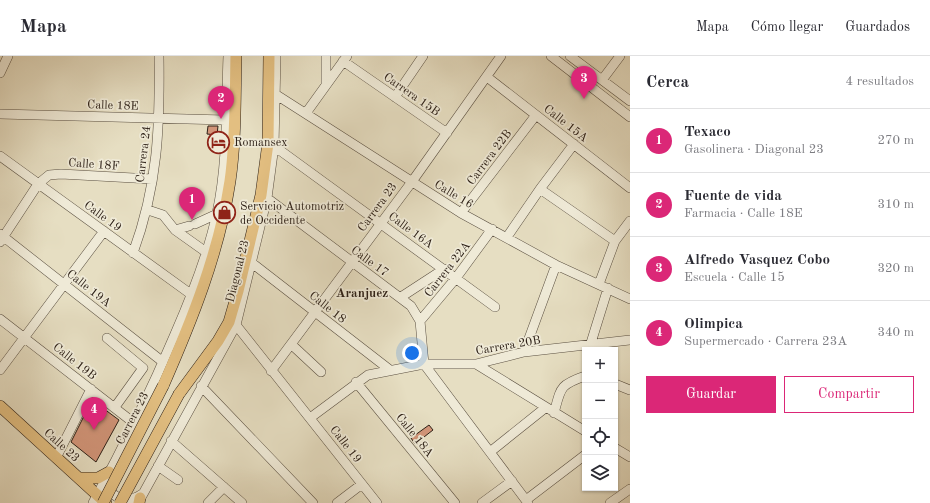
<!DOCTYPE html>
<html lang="es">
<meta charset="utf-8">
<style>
:root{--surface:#fff;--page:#f7f7f7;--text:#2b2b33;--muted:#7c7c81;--line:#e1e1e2;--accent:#db2777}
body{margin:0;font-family:"Old Standard TT",serif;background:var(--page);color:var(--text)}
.controls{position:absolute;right:12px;bottom:12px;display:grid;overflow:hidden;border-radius:0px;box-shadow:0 1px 3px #0004}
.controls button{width:36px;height:36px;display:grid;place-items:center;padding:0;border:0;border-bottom:1px solid var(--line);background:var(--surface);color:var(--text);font:20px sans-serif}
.you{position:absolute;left:412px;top:297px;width:14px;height:14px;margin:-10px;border:3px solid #fff;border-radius:50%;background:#1a73e8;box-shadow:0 0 0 6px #1a73e833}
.badge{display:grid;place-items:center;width:26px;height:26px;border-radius:50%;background:var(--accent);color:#fff;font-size:13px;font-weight:700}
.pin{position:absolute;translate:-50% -33px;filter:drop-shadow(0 1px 2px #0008)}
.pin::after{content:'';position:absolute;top:21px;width:14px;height:12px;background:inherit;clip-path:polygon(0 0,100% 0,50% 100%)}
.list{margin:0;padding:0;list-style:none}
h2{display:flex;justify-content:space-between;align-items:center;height:52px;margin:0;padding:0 16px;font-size:17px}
h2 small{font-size:13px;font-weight:400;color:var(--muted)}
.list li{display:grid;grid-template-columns:26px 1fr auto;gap:12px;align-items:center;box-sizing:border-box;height:64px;padding:0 16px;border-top:1px solid var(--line)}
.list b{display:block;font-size:15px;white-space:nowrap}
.list p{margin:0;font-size:13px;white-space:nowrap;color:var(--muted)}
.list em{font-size:13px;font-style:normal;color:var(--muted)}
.actions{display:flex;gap:8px;padding:12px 16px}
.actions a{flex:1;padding:9px 0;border:1px solid var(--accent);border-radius:0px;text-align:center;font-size:14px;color:var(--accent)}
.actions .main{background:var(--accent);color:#fff}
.icon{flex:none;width:22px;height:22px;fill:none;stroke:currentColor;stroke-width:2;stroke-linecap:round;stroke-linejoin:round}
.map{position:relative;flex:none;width:630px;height:447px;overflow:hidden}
header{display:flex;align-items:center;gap:24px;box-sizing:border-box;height:56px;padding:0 20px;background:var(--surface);border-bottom:1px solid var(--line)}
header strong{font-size:19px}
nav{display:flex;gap:22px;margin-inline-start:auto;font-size:14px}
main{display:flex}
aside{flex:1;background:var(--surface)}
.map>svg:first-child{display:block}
.building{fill:#d29579;stroke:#2d2017}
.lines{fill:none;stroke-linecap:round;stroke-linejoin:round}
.minor-casing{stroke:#5b5042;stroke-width:10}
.major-casing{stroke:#2d2017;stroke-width:12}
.minor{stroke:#efead7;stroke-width:9}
.major{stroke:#e3bf81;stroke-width:11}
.major-bridge-casing{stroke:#2d2017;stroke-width:12;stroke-linecap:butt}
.major-bridge{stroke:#e3bf81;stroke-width:11}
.labels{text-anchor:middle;stroke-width:3.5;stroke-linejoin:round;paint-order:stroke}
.street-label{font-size:12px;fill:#2d2017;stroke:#efead7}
.poi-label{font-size:12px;fill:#2d2017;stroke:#efead7;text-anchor:start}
.neighbourhood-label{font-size:13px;font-weight:bold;fill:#2d2017;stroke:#efead7}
</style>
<header>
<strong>Mapa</strong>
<nav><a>Mapa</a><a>Cómo llegar</a><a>Guardados</a></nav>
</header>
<main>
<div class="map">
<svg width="630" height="447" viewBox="0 0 630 447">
<rect width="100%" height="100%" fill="#e6dec2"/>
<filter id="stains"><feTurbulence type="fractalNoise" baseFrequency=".005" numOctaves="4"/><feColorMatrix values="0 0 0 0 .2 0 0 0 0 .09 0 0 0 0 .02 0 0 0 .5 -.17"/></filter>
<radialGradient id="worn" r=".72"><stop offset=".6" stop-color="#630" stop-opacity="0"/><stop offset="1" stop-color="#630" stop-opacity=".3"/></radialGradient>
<path class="building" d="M208,70H218L217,79L207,78Z
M92,344L119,364L96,406L71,386Z
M429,369L433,374L415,388L411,382Z"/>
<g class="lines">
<defs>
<path id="minor" d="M551,0L630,61
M570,0L630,45
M343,5L447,77
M0,17L8,0
M487,21L630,132
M602,24L620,0
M326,29V0
M275,38L461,157L556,209L630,243
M395,41L423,0
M306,57L347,0
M0,58L225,64
M274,90L495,251
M0,100L192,239
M540,133L615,185
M267,142L411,250L420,265L424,308L528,447
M148,154L163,159L175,174L206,196
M461,157L536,59
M195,168L217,158
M175,174L189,170
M0,178L163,306
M507,181L540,133L574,88
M0,186L38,128L49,119L61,118L152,123
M133,197C158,129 160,71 159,0
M252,207L390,314
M599,228L615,185L630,165
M401,241L444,213
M0,263L134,367
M420,265L456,222L492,173
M236,269L377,447
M107,282L143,312L115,351
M292,289L321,316
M590,294V290L608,232
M524,296L556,209
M476,308L585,375
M0,314L104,175
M271,315L411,127L501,0
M356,326L455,447
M615,328L630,334
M201,330L313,447
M554,357C561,332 559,329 585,320
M310,362L368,319L424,308H476L524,296L630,284
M171,385L242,447
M615,392L630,401
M490,396L545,352
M56,402L91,333
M158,410L178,424
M108,429C112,444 129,447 142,438
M526,444L585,399
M93,447C123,392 151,335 175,278C192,239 208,199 217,157C228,106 226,52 228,0
M138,447L236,269L267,142L274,90L276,0
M208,447L224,431
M337,447L362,428
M482,447L512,425
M610,447L630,433"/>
<path id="major" d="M163,330C192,264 219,197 230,125C236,84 235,41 236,0
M179,338L218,285L229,266L238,235L261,139L268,87L269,0
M0,350L106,447
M79,422H98L109,416
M139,447L140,442"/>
</defs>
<use href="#minor" class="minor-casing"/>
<use href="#major" class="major-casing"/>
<use href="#minor" class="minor"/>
<use href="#major" class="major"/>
<defs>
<path id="major-bridge" d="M103,447L163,330
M120,447L179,338"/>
</defs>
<use href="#major-bridge" class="major-bridge-casing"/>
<use href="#major-bridge" class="major-bridge"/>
</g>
<defs>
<symbol id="hotel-ring" viewBox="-11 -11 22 22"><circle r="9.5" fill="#efead7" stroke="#8f2418" stroke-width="1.5"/><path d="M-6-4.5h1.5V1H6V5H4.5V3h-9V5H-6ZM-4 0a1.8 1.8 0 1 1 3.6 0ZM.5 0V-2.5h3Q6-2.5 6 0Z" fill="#8f2418"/></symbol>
<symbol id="shop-ring" viewBox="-11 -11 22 22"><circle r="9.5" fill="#efead7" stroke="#8f2418" stroke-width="1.5"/><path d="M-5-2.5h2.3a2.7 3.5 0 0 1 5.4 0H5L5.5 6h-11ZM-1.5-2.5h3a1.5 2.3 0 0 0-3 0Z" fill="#8f2418"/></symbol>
</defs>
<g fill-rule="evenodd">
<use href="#hotel-ring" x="206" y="74" width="25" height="25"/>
<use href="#shop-ring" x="212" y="144" width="25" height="25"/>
</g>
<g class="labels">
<g class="street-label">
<text transform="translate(412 38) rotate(35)" y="4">Carrera 15B</text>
<text transform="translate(113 49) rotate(2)" y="4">Calle 18E</text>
<text transform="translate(566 67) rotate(38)" y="4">Calle 15A</text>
<text transform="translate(143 98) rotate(-83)" y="4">Carrera 24</text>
<text transform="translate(489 101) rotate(-53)" y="4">Carrera 22B</text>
<text transform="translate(94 108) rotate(4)" y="4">Calle 18F</text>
<text transform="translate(454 138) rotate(31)" y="4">Calle 16</text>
<text transform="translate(377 151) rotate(-54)" y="4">Carrera 23</text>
<text transform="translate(103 160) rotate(36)" y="4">Calle 19</text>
<text transform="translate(411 174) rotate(36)" y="4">Calle 16A</text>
<text transform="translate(370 205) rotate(36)" y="4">Calle 17</text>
<text transform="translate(447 213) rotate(-52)" y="4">Carrera 22A</text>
<text transform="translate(237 215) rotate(-76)" y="4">Diagonal 23</text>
<text transform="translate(89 232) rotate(38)" y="4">Calle 19A</text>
<text transform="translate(328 251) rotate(38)" y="4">Calle 18</text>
<text transform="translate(508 289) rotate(-10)" y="4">Carrera 20B</text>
<text transform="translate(75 305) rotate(38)" y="4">Calle 19B</text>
<text transform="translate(132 362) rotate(-63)" y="4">Carrera 23</text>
<text transform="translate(415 379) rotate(51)" y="4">Calle 18A</text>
<text transform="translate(346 388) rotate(52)" y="4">Calle 19</text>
<text transform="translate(62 389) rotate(42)" y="4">Calle 23</text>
</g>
<g class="poi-label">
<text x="234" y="90">Romansex</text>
<text x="240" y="154">Servicio Automotriz<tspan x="240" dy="14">de Occidente</tspan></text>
</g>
<g class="neighbourhood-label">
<text x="362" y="241">Aranjuez</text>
</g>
</g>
<rect width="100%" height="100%" filter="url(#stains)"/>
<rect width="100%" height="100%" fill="url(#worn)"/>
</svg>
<div class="controls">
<button>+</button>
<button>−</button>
<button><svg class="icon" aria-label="locate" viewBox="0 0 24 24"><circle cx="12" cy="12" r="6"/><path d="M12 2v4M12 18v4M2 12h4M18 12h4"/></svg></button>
<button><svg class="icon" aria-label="layers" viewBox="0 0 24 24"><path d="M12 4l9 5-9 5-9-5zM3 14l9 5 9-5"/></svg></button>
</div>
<div class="you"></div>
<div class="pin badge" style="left:192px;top:164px">1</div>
<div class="pin badge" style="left:221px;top:63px">2</div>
<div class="pin badge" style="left:584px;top:43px">3</div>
<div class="pin badge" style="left:94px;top:374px">4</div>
</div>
<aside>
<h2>Cerca<small>4 resultados</small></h2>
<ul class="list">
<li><span class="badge">1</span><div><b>Texaco</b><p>Gasolinera · Diagonal 23</p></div><em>270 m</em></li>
<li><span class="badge">2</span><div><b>Fuente de vida</b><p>Farmacia · Calle 18E</p></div><em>310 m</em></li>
<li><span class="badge">3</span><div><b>Alfredo Vasquez Cobo</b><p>Escuela · Calle 15</p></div><em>320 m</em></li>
<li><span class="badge">4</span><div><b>Olimpica</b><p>Supermercado · Carrera 23A</p></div><em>340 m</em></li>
</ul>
<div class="actions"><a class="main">Guardar</a><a>Compartir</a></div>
</aside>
</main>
